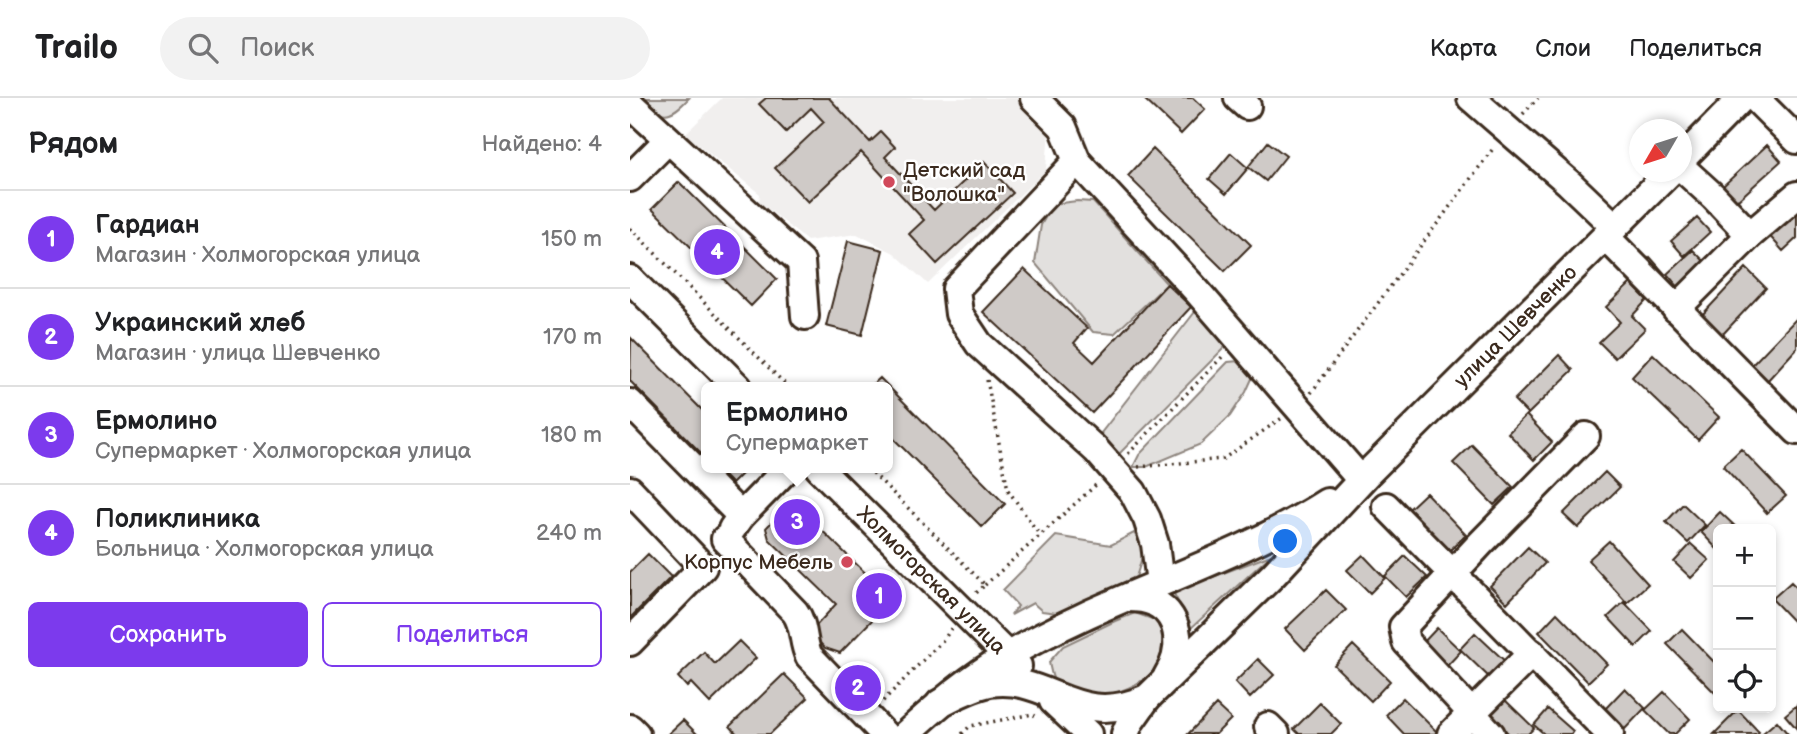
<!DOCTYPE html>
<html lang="ru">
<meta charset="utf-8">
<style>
:root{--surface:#fff;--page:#f2f2f2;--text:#202124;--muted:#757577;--line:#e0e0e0;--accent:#7c3aed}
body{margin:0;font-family:"Balsamiq Sans",sans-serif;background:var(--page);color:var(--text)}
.controls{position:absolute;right:21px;bottom:21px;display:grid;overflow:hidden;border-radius:10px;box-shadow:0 4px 10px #0003}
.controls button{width:63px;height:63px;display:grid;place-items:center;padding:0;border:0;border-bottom:2px solid var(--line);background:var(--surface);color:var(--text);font:35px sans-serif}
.compass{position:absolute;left:999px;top:21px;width:63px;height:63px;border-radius:50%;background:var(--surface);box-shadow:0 4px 10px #0003;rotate:231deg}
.you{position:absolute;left:656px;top:444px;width:24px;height:24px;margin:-18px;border:5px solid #fff;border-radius:50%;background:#1a73e8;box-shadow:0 0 0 10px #1a73e833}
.badge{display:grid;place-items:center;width:46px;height:46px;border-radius:50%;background:var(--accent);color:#fff;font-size:23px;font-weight:700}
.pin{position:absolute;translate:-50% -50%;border:4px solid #fff;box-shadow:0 2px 7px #0006}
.popup{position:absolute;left:71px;top:284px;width:192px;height:91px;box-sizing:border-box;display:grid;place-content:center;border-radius:10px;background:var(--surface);filter:drop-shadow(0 2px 5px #0005);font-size:23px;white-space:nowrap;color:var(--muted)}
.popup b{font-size:26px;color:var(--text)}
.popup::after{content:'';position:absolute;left:50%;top:100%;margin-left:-14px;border:14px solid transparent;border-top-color:var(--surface)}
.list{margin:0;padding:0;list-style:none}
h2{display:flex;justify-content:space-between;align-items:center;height:91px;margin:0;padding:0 28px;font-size:30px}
h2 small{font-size:23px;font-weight:400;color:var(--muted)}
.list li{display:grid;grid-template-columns:46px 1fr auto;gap:21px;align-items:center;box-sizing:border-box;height:98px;padding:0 28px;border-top:2px solid var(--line)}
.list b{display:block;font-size:26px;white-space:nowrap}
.list p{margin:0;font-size:23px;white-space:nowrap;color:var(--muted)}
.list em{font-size:23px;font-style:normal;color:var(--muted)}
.actions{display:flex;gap:14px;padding:21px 28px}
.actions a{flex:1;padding:16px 0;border:2px solid var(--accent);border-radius:10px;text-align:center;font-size:24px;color:var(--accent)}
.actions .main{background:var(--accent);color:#fff}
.icon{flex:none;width:38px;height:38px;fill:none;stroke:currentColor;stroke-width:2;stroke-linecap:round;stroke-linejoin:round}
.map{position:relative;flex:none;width:1167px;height:636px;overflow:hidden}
header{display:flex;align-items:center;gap:42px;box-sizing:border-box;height:98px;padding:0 35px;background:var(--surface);border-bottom:2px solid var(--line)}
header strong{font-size:33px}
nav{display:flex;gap:38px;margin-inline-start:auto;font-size:24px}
.search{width:490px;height:63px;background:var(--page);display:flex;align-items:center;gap:18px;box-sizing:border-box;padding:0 24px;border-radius:38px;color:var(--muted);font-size:26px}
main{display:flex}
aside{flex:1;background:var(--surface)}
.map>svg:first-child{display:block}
.built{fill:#f1efee}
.green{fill:#e2e0de;stroke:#8e857e;stroke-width:2}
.building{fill:#cfcac7;stroke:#3b2a1e;stroke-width:2}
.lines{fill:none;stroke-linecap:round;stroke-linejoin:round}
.minor-casing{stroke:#3b2a1e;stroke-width:32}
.path{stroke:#3b2a1e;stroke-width:3.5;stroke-dasharray:2 5;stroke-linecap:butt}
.minor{stroke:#fff;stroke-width:26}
.poi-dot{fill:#d1495b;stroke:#fff;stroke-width:2.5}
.labels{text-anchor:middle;stroke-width:5;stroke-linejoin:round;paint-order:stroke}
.poi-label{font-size:21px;fill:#3b2a1e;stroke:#fff;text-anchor:start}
.street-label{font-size:21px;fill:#3b2a1e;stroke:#fff}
</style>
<header>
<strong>Trailo</strong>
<div class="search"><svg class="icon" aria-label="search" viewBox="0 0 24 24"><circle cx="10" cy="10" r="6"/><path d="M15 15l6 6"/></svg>Поиск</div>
<nav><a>Карта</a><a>Слои</a><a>Поделиться</a></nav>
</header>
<main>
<aside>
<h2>Рядом<small>Найдено: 4</small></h2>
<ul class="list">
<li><span class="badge">1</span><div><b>Гардиан</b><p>Магазин · Холмогорская улица</p></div><em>150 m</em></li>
<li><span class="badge">2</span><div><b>Украинский хлеб</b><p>Магазин · улица Шевченко</p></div><em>170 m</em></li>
<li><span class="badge">3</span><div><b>Ермолино</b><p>Супермаркет · Холмогорская улица</p></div><em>180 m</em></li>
<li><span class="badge">4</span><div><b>Поликлиника</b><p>Больница · Холмогорская улица</p></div><em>240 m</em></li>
</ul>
<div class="actions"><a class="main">Сохранить</a><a>Поделиться</a></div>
</aside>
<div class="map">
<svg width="1167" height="636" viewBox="0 0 1167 636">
<rect width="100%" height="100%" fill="#fff"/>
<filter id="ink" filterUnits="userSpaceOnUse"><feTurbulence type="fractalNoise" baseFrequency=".0143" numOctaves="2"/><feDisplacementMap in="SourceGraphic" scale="14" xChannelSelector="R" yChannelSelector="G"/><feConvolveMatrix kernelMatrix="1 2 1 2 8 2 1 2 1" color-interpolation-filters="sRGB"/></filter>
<g filter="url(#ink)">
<path class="built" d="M92,0H388L419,30L416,72L298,186L264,155L227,136L177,143L129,103L130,96L55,36Z"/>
<path class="green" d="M11,0H59C39,21 32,21 11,0Z
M447,103L463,104L537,186L484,236L463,234L405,165L411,127L423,106Z
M568,210L598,246L488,357L471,335Z
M609,263L625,274L616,294L600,318L571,346L516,369H503L509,357L598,264Z
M504,435C517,452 512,460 506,479L427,515L412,513L403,505L381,517L388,508L373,492L426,438L481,447Z
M641,457L559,532L554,515L543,494Z
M505,515L525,522L533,535C532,544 532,560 528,567C513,592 458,608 433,593C423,586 421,575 419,564L433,548L485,523Z"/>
<path class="building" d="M136,0H199L240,44L251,34L265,49L255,59L304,112L354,64L383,95L307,166L279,136L294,122L231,54L178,104L145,70L194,24L181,10L156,34L129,6Z
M513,0H563L575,11L551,36Z
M638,44L656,58L636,83L618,69Z
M1137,47L1151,63L1107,103L1093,88Z
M523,51L621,147L595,173L498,78Z
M601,55L618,70L596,96L579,81Z
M49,84L147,181L121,208L22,111Z
M1167,105V140L1153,153L1136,134Z
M1067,120L1080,134L1054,158L1041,143Z
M218,143L253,152L232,237L196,228Z
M1063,152L1078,167L1051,192L1037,176Z
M1020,159L1035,176L1025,185L1010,169Z
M1116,170L1136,190L1092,237L1071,218Z
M394,171L457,230L444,245L464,264L537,186L561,209L462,315L353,214Z
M1001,185L1017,202L1002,218L1015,231L985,260L969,244L990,224L976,209Z
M1167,220V250L1137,283L1121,268Z
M1,240L76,316V360L0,283Z
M1023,256L1089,319L1068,342L1002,279Z
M929,257L943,272L898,316L884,302Z
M250,280L375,406L352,429L258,335V289H240Z
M896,317L922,344L904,362L878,335Z
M842,347L883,389L864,407L823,365Z
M1111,351L1156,398L1137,415L1093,368Z
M86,370H118L102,386Z
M975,374L990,389L948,430L933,416Z
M796,395L836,437L819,453L779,411Z
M1053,406L1075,427L1058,445L1036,424Z
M168,409L260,499L243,515L246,518L210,555L195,550L190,545L184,530L206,506L139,441L136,430L155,410Z
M1090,414L1108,431H1088V452L1071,434Z
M979,443L1018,486L997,505L958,462Z
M1061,446L1079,462L1061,480L1044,464Z
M898,449L915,465L877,505L860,488Z
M18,456L41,479L0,520V474Z
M733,457L755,480L740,495L717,472Z
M775,458L797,479L776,499L755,478Z
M1161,484L1167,490V523L1165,525L1142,501Z
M696,492L716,512L675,552L655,531Z
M994,504L1022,533L1006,549L978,519Z
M927,515L977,566L958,584L909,534Z
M807,530L831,553L815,570L791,547Z
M1052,531L1088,568V598L1037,546Z
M845,535L878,566L862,582L830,551Z
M109,543L126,560L80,605L61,585L57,589L48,579L74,554L85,566Z
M723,547L760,583L741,603L704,567Z
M628,561L644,577L620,600L605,584Z
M154,576L178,600L140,636H107L100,628Z
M995,590L1015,610L994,632L974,612Z
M1034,594L1060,621L1045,636H1039L1015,612Z
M773,600L807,634L805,636H774L756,617Z
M874,601L904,630L898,636H879L859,616Z
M690,605L711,626L701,636H669L664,631Z
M586,607L601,621L586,636H558Z
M1167,607V631L1155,617Z
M918,611L943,633L941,636H914L904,627Z
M1108,612L1129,634L1127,636H1084Z
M53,622L67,636H38Z
M1147,623L1158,636H1134L1133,635Z"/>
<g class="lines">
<defs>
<g id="minor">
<path d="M404,0L433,29L447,63L326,191L329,216L349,246L466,352L503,394L517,421L525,446L530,485"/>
<path d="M608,0L617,8"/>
<path d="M841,0L939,85L985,129"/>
<path d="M1125,0L1167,42"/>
<path d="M0,6L171,164L175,218"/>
<path d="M1052,61L1112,0"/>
<path d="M447,63L566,192L731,382"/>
<path d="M1052,70L1084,99L1120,137"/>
<path d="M0,80L38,42"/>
<path d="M976,139L1167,333"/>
<path d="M0,181L108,289"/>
<path d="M1046,211L1120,137L1167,97"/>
<path d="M0,305L111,418"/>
<path id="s1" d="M189,370L388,568"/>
<path d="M0,392L73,469L0,544"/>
<path d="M756,408L980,636"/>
<path d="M102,431L111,418L158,370"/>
<path d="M95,441L165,514C175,527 172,544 179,558L254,636"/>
<path d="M497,500C506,500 516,500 525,505C553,519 552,555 537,578"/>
<path d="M423,603L458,636"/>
<path id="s2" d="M310,605C325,598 343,588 360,585C420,576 445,632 517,600L643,477L738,375L1040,74"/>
<path d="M638,628L646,636"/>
<path d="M0,630L6,636"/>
<path d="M276,636C308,607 340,579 377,558C479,497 597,468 697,404"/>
<path d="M495,636L500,624L517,600"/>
<path d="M821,636L902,555"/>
<path d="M861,636L776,544L773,529L850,446L956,338"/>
</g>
</defs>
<use href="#minor" class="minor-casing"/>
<path class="path" d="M893,16L908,0
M0,130L158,289
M357,282L378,392L409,436
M681,295L865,48
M498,356L595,256
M508,369L593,361L652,320
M238,370L355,487L344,497
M355,487L468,385
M253,603L315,540L322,529
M332,636L340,628L403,616L405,618"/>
<use href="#minor" class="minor"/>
</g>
</g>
<g class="poi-dot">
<circle cx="259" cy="84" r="7"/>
<circle cx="217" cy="464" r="7"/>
</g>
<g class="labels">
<g class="poi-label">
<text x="273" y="79">Детский сад<tspan x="273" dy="24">"Волошка"</tspan></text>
<text x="203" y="471" text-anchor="end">Корпус Мебель</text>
</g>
<g class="street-label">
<text dy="7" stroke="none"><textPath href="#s2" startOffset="740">улица Шевченко</textPath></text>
<text dy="7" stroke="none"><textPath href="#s1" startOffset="159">Холмогорская улица</textPath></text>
</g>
</g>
</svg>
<div class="controls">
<button>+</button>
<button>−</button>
<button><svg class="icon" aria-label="locate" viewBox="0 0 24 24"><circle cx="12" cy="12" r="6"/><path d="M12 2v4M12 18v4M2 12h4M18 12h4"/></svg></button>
</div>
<svg class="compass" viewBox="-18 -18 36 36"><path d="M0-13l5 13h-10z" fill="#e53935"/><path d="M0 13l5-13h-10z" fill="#757577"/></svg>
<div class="you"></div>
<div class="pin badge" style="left:249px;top:498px">1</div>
<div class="pin badge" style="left:228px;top:590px">2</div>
<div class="pin badge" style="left:167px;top:424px">3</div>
<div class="popup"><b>Ермолино</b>Супермаркет</div>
<div class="pin badge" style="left:87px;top:154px">4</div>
</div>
</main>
